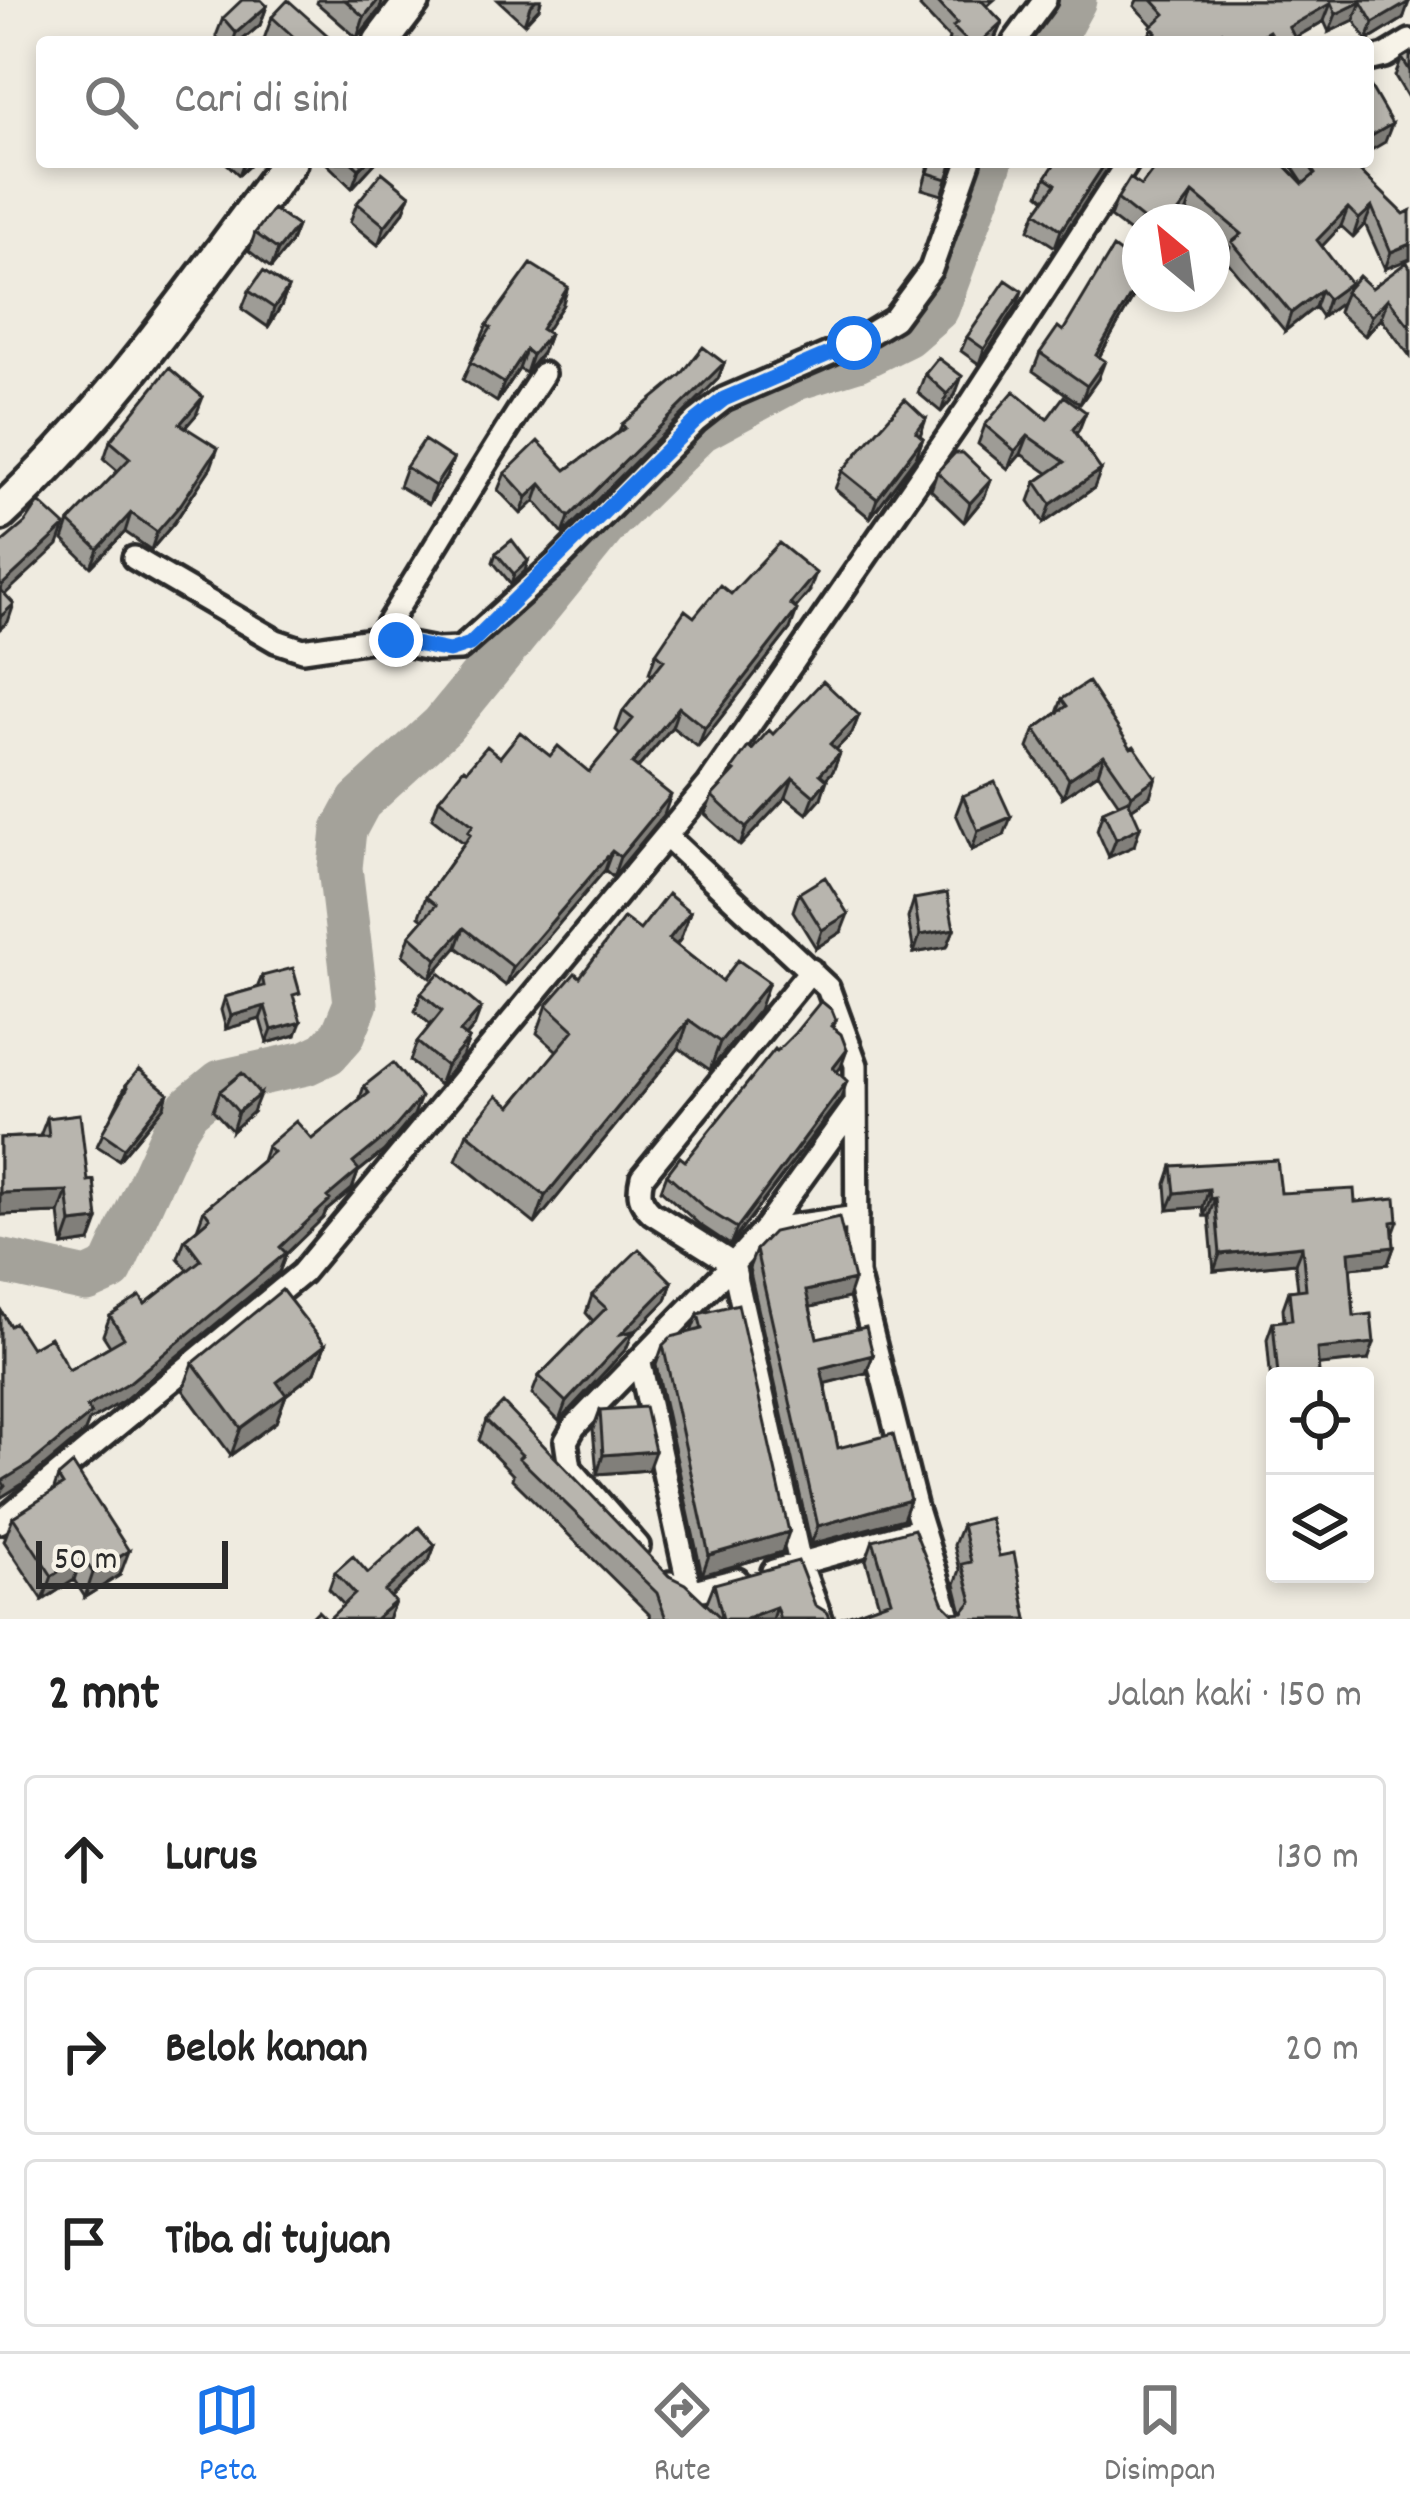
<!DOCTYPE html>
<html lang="id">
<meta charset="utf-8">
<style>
:root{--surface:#fff;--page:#f6f6f6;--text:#222;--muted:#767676;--line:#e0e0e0;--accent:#1a73e8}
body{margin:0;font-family:Dekko,sans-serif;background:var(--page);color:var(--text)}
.controls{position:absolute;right:36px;bottom:36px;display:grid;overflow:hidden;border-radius:12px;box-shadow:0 6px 18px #0003}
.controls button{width:108px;height:108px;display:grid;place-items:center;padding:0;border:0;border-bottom:3px solid var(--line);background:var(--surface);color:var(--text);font:60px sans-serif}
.compass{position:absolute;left:1122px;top:204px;width:108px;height:108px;border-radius:50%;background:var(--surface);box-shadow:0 6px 18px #0003;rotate:331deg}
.scale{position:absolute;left:36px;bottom:30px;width:192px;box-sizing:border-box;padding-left:12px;border:6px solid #2b2b2b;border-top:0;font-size:33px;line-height:42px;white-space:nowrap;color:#2b2b2b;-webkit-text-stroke:9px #f7f3e8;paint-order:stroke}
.stop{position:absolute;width:36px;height:36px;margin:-27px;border:9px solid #1a73e8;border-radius:50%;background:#fff}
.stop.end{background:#1a73e8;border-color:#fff;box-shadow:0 3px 12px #0008}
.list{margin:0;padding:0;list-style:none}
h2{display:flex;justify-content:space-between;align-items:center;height:156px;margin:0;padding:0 48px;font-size:51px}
h2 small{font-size:39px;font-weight:400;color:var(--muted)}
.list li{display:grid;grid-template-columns:78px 1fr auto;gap:36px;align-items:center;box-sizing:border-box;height:168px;margin:0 24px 24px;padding:0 24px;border:3px solid var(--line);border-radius:12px}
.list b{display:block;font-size:45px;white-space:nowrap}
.list em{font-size:39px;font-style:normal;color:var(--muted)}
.icon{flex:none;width:66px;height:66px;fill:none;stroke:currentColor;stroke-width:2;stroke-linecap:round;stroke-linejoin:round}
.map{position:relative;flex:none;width:1410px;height:1619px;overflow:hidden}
.search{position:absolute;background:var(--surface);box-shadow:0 6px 18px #0003;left:36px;right:36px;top:36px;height:132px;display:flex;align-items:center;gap:30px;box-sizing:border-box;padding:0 42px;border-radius:12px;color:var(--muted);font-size:45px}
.sheet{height:732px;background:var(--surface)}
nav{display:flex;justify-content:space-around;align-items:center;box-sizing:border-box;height:168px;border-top:3px solid var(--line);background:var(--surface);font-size:33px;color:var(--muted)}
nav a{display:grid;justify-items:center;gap:6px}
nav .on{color:var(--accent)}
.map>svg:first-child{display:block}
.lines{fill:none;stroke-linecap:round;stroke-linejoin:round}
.river{stroke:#a4a29a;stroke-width:45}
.street-casing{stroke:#2b2b2b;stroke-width:30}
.primary-casing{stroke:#2b2b2b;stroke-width:42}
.street{stroke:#f7f3e8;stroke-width:21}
.primary{stroke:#f7f3e8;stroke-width:33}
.wall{fill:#9e9c96;stroke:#2b2b2b;stroke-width:3}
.shaded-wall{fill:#817f7a;stroke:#2b2b2b;stroke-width:3}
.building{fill:#b8b5ae;stroke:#2b2b2b;stroke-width:3}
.route{stroke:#1a73e8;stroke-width:15}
</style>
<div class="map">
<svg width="1410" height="1619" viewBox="0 0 1410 1619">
<rect width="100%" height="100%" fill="#efebe0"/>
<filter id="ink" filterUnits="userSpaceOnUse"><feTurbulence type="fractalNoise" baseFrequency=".00833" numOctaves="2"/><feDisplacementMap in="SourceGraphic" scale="24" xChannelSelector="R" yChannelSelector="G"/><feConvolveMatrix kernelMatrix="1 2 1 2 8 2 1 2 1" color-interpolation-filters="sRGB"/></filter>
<g filter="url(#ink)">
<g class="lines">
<path class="river" d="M1051,42L1074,0
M0,1261L87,1280L111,1269L174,1131L188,1109L221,1082L306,1063L327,1053L343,1035L356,1003L340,868L344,830L359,802L443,725L609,520L700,430L796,378L857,359L906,335L937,308L990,162"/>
<defs>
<path id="street" d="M1014,42L1045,0
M1368,60L1385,56L1410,41
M134,558L276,641L303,650L378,639L436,650L460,649L557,562L696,421L724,399L854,343L894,319L931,269L969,162
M378,639C434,551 485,461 543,374
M666,836L828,988L856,1065L857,1274L916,1509L950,1619
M764,1230L857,1217
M640,1363L690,1592
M0,1522L302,1273L709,784L970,405L1128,162
M638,1546L570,1468L566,1441L574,1427L733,1264L652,1213C639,1201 638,1193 642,1177L811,970
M773,1571L922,1529
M670,1583L690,1592L737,1580
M821,1619L800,1563L733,1264L764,1230L856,1103"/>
<path id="primary" d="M381,42L413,0
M0,513C112,409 197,283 289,162"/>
</defs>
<use href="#street" class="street-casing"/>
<use href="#primary" class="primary-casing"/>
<use href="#street" class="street"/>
<use href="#primary" class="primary"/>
</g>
<path class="wall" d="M318,0H383L379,10L357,38L317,3Z
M498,0H541L539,8L524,24Z
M923,0H994L987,6L1002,22L995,39L992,42H948L949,38L920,7Z
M1137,0H1408L1403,19L1367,41L1354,20L1329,32L1324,21L1295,38L1297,42H1146L1153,26L1134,6Z
M267,6L260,25L240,42H221L216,36L223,18Z
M272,17L335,42H267L264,39Z
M1410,53V101L1395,76L1402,58Z
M225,162H253L239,175Z
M328,162H376L352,188L327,164Z
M930,162H953L942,195L922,189Z
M1112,162L1055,247L1029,230L1036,212L1045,199L1039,194L1046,177Z
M1289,162H1351L1404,214L1410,211L1385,269L1365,224L1353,237L1341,226L1322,246L1348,288H1372L1410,268V356L1381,318L1365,336L1338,312L1341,303L1322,317L1315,307L1285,331L1226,260L1230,247L1212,232V222H1200L1187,211L1178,222H1140V240L1110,217L1117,199L1141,186L1303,183Z
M410,195L403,213L378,245L350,222L357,203Z
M297,226L290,244L271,268L249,251L255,233Z
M1140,268V283L1138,289L1099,357L1098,379L1080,404L1033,371L1040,353L1063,331Z
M288,288L281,306L268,327L242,309L249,291Z
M562,306L545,332L549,334L542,353L526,373L519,369L497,402L463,380L487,325Z
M1017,306L979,364L961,351L967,337Z
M724,363L718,379L563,534L535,501L521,514L498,490L505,473L566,470L619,432L622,424Z
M925,374L955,395L941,412L918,393Z
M1086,412L1076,434L1094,488L1044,523L1029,501L1036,482L1048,473L1021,454L1008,469L978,444L985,425L1047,419Z
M196,415L185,427L211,467L174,523L151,550L125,532L91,567L63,540L69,522L118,471L104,459L110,441Z
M926,419L920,436L923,438L916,457L870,518L835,489L842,471Z
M453,459L446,477L429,504L399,486L406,467Z
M937,472L991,480L984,498L964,522L931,490Z
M496,553L525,571L511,584L493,562Z
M809,592L795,608L790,629L698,747L672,727L638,768L664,815L613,877L605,870L506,986L457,947L430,978L403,955L410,935L424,920L419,916L426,897L464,843L432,818L439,799L467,770L500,757L550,756L589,772L620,734L616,730L623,711L652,675L649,673L656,653L694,617L731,594Z
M1062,699L1150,796L1132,808L1134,846L1109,857L1097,830L1103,811L1119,804L1098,773L1063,797L1028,748L1035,729L1057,713Z
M859,715L852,733L836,749L840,753L833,771L826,779L821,798L807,814L786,797L740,846L705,814L712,796L728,779L732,769L773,734Z
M963,796L1004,835L972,850L956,814Z
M799,893L841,932L816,948L793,911Z
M914,899L954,929L947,947L914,953L908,918Z
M690,912L680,940L676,945L759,1010L710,1070L679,1048L535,1224L456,1160L467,1133L511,1106L557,1051L537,1033L547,1005L640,930Z
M262,976L296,1005V1035L267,1043L260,1019L226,1029L221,1010L225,997L257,988Z
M421,993L474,1027L466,1037L469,1039L462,1057L439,1085L410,1061L417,1042L431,1025L415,1011Z
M836,1020L833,1028L847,1050L837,1072L841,1098L730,1245L700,1225L661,1190L667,1174L685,1161L777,1051Z
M126,1085L164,1106L119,1160L97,1146Z
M364,1086L414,1115L384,1151L358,1172L352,1189L326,1211L323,1218L286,1254L279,1272L123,1401L89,1421L84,1433L24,1483L0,1498V1309L10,1326L31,1348L69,1370L110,1346L103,1335L110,1316L145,1304L188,1270L178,1258L185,1239L197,1229L204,1210L262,1161L267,1146L312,1139L359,1101Z
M220,1091L253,1112L232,1131L213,1110Z
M47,1118L90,1242L63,1246L59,1213L0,1215V1138L40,1136Z
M1172,1166L1281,1193L1355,1202L1398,1221L1393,1235L1394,1247L1388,1264L1350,1268L1354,1316L1368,1360L1318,1365V1376H1275V1394H1272L1267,1339L1273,1322L1284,1321L1283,1308L1289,1291L1298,1290L1295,1263L1214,1271L1209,1216H1204L1203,1207L1168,1210L1166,1184Z
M756,1250L848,1298L810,1307L817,1338L873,1355L866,1373L825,1383L838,1448L910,1500L903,1519L811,1544L749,1268Z
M672,1282L666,1300L632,1335L626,1349L559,1421L532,1394L539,1376L593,1321L586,1313L592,1295Z
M698,1314L782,1552L702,1575L656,1365L663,1345L691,1332Z
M325,1345L315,1372L286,1395L276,1422L231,1455L183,1390L193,1363Z
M600,1410L648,1470L597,1474L593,1429Z
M486,1420L669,1576L706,1604L714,1584L815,1605L830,1619H651L649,1614L512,1479L513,1475L479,1440Z
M58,1477L120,1575L85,1597L74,1580L43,1600L4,1541L13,1517L53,1492Z
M962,1525L999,1556L1027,1619H839L879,1605L866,1560L873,1540L953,1613L962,1612L955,1584L960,1570L954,1545Z
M435,1545L429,1561L391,1597L395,1602L388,1619H329L344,1605L329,1589L335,1572L368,1573Z"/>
<path class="shaded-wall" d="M378,0H383L379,10L357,38L364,17Z
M536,0H541L539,8L524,24L530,6Z
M1361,2L1354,20L1329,32L1336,14Z
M1409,2L1403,19L1367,41L1373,23Z
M1331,3L1324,21L1287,42L1289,27Z
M267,6L260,25L240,42H233L236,33Z
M1002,22L992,42H980Z
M1269,31L1265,42H1250Z
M1392,124L1385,142L1368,152V138Z
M244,162H253L239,175Z
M366,162H376L352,188L359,169Z
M1106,162H1112L1055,247L1061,230Z
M1193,193L1187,211L1178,222H1171Z
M410,195L403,213L378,245L385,226Z
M1372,207L1365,224L1353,237L1359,219Z
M1348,208L1341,226L1311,258L1317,240Z
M297,226L290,244L271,268L278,250Z
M1410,244V259L1385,269L1391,252Z
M1140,279L1138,289L1090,373L1096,355Z
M1350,283L1341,303L1322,317L1328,299Z
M568,287L562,306L535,348L541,329Z
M288,288L281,306L268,327L274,308Z
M1321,290L1315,307L1285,331L1291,313Z
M1022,291L1017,306L979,364L984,349Z
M1388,298L1381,318L1365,336L1372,316Z
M549,334L542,353L526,373L532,355Z
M526,350L519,369L497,402L504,383Z
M1105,361L1098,379L1080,404L1087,386Z
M724,363L718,379L563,534L569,517Z
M962,376L955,395L941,412L947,394Z
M203,397L196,415L173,442L180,424Z
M1086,412L1079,430L1066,447L1073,429Z
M1028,436L1021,454L1008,469L1015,451Z
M923,438L916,457L870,518L877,499Z
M218,448L211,467L174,523L151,550L157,532Z
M453,459L446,477L429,504L435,486Z
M1101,470L1094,488L1044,523L1051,504Z
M991,480L984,498L964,522L970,503Z
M541,484L535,501L521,514L527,497Z
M131,513L125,532L91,567L98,549Z
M65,526L58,545L0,599L2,585Z
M528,561L525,571L511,584L514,574Z
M816,573L809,592L783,623L790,604Z
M14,604L8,622L0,629V617Z
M797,610L790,629L698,747L705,728Z
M679,707L672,727L625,783L632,764Z
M859,715L852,733L824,762L830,744Z
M840,753L833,771L813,792L820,774Z
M1104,755L1098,773L1063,797L1069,779Z
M793,778L786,797L740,846L746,828Z
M1156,778L1150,796L1125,813L1132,795Z
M827,780L821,798L807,814L814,796Z
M671,795L664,815L613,877L620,857Z
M1011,817L1004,835L972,850L978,831Z
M1140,827L1134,846L1109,857L1116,839Z
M612,851L605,870L506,986L513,967Z
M690,912L680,940L659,967L669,939Z
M848,914L841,932L816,948L822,930Z
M464,928L457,947L430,978L437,959Z
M954,929L947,947L914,953L920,935Z
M769,982L759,1010L710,1070L720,1042Z
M265,1006L260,1019L226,1029L231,1016Z
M481,1008L474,1027L454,1051L460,1032Z
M689,1020L679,1048L535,1224L545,1196Z
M301,1022L296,1035L267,1043L272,1030Z
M469,1039L462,1057L439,1085L446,1066Z
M847,1050L841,1067L827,1085L833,1068Z
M847,1081L841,1098L730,1245L737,1228Z
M168,1093L164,1106L119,1160L124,1148Z
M260,1094L253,1112L232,1131L238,1112Z
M421,1097L414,1115L384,1151L358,1172L352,1189L326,1211L323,1218L286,1254L279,1272L123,1401L89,1421L84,1433L24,1483L0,1498L2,1481L87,1407L280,1247L327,1197L353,1163Z
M1209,1189L1203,1207L1168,1210L1175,1193Z
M67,1191L59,1213L0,1215V1193Z
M1215,1198L1209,1216H1204L1210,1199Z
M98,1220L90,1242L63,1246L71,1223Z
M1302,1246L1295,1263L1214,1271L1220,1254Z
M1394,1247L1388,1264L1342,1269L1349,1252Z
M854,1280L848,1298L799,1310L806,1291Z
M672,1282L666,1300L632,1335L626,1349L559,1421L566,1402L621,1334Z
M1374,1343L1368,1360L1311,1366L1317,1349Z
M325,1345L315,1372L286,1395L276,1422L231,1455L241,1428L277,1382Z
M873,1355L866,1373L815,1386L821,1368Z
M655,1451L648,1470L597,1474L603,1455Z
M910,1500L903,1519L811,1544L818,1526Z
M789,1532L782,1552L702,1575L709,1555Z
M435,1545L429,1561L379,1608L385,1591Z
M129,1551L120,1575L85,1597L93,1573Z
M82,1556L74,1580L43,1600L52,1576Z
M395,1602L388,1619H375Z
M776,1607L772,1619H744Z"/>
<path class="building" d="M242,0H261L267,6L236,33L223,18Z
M288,0L335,42H295L297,40L272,17Z
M345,0H378L364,17Z
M936,0H981L1002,22L980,42H968L953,27L957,23Z
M1152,0H1408L1409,2L1373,23L1361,2L1336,14L1331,3L1289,27L1297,42H1276L1269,31L1250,42H1228L1222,32L1211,42H1146L1156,32L1151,27L1165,14Z
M1410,53V71L1402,58Z
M1368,82L1392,124L1368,138Z
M351,162H366L359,169Z
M931,162H953L947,179L928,173Z
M1056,162H1106L1061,230L1036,212L1056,184L1046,177Z
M1159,162H1282L1303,184L1315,174L1307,162H1351L1404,214L1410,211V244L1391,252L1372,207L1359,219L1348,208L1317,240L1350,283L1328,299L1321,290L1291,313L1232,242L1242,234L1193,193L1171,222H1146L1117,199L1130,178L1141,186Z
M382,172L410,195L385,226L357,203Z
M273,209L297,226L278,250L255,233Z
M1113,248L1140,268V279L1096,355L1105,361L1087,386L1040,353L1058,327L1063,331Z
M1407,262L1410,268V327L1388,298L1372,316L1345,292L1359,276L1372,288Z
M531,264L568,287L541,329L549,334L532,355L526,350L504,383L470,362L491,328L487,325Z
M263,271L288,288L274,308L249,291Z
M1006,280L1022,291L984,349L967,337Z
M703,347L724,363L569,517L541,484L527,497L505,473L538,441L566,470L625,428L622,424L681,375Z
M938,358L962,376L947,394L925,374Z
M169,368L203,397L180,424L218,448L181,504L157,532L131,513L98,549L69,522L130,458L110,441Z
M1014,391L1047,419L1064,396L1086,412L1073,429L1101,470L1051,504L1036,482L1065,462L1028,436L1015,451L985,425Z
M905,399L926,419L916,432L923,438L877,499L842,471Z
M424,440L453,459L435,486L406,467Z
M955,453H963L991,480L970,503L937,472Z
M39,502L65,526L2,585L0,583V544L25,523Z
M512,540L528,561L514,574L496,553Z
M779,543L816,573L790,604L797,610L705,728L679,707L632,764L671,795L620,857L612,851L513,967L464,928L437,959L410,935L436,905L426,897L471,834L468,832L473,825L439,799L464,768L467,770L487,746L500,757L520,732L550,756L558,746L589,772L633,719L623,711L664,660L656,653L685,610L694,617L720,585L731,594Z
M0,589L14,604L0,617Z
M823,681L859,715L830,744L840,753L820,774L827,780L814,796L793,778L746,828L712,796L735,771L732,769L748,747L752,750L769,730L773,734Z
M1088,682L1131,748L1134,746L1156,778L1132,795L1104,755L1069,779L1035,729L1067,706L1062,699Z
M995,782L1011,817L978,831L963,796Z
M1128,800L1140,827L1116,839L1103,811Z
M825,877L848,914L822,930L799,893Z
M947,893L954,929L920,935L914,899Z
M668,894L690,912L669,939L722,981L738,960L769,982L720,1042L689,1020L545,1196L467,1133L497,1095L511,1106L574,1030L547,1005L575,973L580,977L624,918L640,930Z
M293,968L300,993L293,995L301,1022L272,1030L265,1006L231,1016L225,997L264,986L262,976Z
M439,973L481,1008L460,1032L469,1039L446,1066L417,1042L442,1011L421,993Z
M821,1001L832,1010L836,1020L831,1026L841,1034L847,1050L833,1068L847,1081L737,1228L706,1209L667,1174L680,1157L685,1161L775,1049L777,1051L795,1033Z
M393,1063L421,1097L391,1132L353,1163L359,1170L327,1197L330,1200L280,1247L286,1253L130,1382L87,1407L91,1414L30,1464L2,1481L5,1486L0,1492V1309L10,1326L15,1323L31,1348L50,1337L69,1370L124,1338L110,1316L140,1296L145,1304L201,1260L185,1239L210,1218L204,1210L273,1152L267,1146L296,1121L312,1139L369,1093L364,1086Z
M139,1069L168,1093L124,1148L102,1133L128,1087L126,1085Z
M242,1073L260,1094L238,1112L220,1091Z
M80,1114L88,1181L94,1180L98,1220L71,1223L67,1191L0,1193V1138L49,1136L47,1118Z
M1277,1160L1281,1193L1354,1189L1355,1202L1396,1198L1398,1221L1392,1222L1394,1247L1349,1252L1354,1316L1371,1314L1374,1343L1317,1349L1319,1373L1278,1376L1273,1322L1292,1320L1289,1291L1306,1289L1302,1246L1220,1254L1215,1198L1210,1199L1209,1189L1175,1193L1172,1166Z
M839,1217L854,1280L806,1291L817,1338L866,1327L873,1355L821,1368L838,1448L893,1434L910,1500L818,1526L756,1250L773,1232Z
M639,1249L672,1282L621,1334L633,1331L566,1402L539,1376L606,1308L592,1295Z
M282,1290L325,1345L277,1382L286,1395L241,1428L193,1363Z
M738,1304L789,1532L709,1555L663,1345L671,1337L702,1329L698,1314Z
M503,1403L669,1576L685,1584L722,1619H666L657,1593L519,1458L522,1455L486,1420Z
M645,1407L655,1451L603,1455L600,1410Z
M73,1464L129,1551L93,1573L82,1556L52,1576L13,1517L63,1485L58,1477Z
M990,1518L999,1556L1014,1553L1027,1619H839L891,1600L873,1540L914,1529L944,1604L953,1613L963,1612L972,1601L962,1564L971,1562L962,1525Z
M419,1527L435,1545L385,1591L395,1602L375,1619H329L355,1594L335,1572L353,1556L368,1573Z
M798,1561L815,1605L828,1613L830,1619H780L776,1607L744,1619H723L714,1584Z
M318,1611L326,1619H310Z"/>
</g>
<g class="lines" filter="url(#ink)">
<path class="route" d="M396,640L449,651L470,644L696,421L724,399L854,343"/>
</g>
</svg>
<div class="controls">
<button><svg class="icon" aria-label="locate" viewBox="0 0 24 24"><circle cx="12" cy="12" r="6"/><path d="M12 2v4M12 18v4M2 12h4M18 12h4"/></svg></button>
<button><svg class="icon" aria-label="layers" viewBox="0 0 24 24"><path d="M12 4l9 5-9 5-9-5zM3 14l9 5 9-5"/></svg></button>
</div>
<svg class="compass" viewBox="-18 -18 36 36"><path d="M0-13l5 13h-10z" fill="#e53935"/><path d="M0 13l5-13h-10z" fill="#767676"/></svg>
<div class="scale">50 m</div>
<div class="stop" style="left:854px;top:343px"></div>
<div class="stop end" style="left:396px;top:640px"></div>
<div class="search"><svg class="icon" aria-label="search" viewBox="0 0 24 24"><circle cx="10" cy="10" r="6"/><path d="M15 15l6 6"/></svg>Cari di sini</div>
</div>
<section class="sheet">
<h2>2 mnt<small>Jalan kaki · 150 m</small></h2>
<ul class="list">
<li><svg class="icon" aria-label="ahead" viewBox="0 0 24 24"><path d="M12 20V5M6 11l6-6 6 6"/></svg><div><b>Lurus</b></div><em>130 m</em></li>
<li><svg class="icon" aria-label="right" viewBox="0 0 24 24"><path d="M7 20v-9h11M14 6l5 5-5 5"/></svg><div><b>Belok kanan</b></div><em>20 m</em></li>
<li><svg class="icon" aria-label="arrive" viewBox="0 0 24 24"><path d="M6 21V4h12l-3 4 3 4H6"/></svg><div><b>Tiba di tujuan</b></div></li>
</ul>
</section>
<nav>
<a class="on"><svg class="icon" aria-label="map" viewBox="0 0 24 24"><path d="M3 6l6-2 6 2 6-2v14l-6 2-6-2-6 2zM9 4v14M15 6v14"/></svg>Peta</a>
<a><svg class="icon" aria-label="directions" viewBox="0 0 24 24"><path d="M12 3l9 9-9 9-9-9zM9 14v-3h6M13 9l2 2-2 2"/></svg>Rute</a>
<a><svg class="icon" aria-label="saved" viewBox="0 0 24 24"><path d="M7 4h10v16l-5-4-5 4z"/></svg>Disimpan</a>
</nav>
